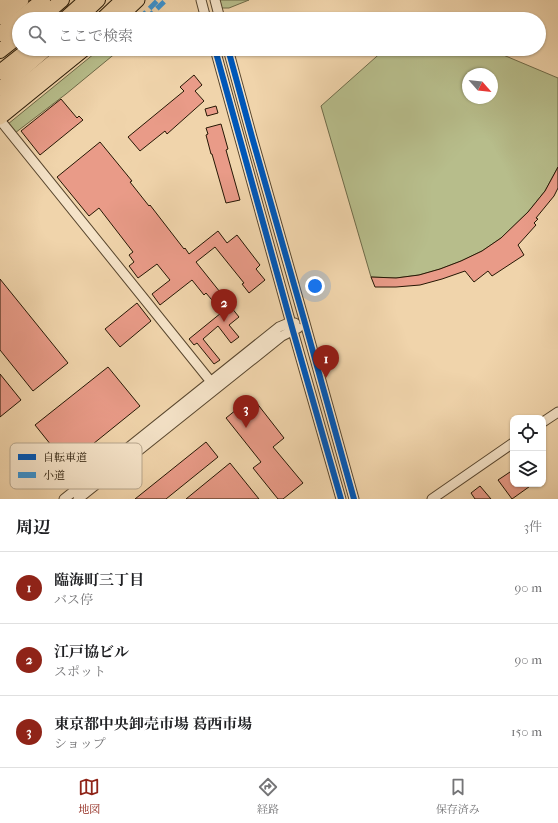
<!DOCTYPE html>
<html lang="ja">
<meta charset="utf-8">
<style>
:root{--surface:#fff;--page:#f6f6f6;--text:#202124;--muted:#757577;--line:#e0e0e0;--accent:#8f2418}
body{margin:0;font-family:"IM FELL French Canon","Noto Serif JP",serif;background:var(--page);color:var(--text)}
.controls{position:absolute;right:12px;bottom:12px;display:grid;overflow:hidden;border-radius:8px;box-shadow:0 1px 3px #0004}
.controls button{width:36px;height:36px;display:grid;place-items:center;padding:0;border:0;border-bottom:1px solid var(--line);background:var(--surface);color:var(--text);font:20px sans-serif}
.compass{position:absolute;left:462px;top:68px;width:36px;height:36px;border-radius:50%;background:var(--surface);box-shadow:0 1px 3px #0004;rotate:117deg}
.you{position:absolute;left:315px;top:286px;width:14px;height:14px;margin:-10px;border:3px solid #fff;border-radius:50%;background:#1a73e8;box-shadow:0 0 0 6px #1a73e833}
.badge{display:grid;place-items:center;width:26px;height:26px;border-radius:50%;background:var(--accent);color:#fff;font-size:13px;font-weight:700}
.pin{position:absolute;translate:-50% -33px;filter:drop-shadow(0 1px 2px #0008)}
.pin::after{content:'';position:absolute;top:21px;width:14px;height:12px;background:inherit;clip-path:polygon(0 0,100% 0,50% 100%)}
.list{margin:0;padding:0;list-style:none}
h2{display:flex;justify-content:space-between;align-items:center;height:52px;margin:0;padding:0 16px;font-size:17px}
h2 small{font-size:13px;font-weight:400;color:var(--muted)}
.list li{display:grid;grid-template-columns:26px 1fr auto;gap:12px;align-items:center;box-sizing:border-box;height:72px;padding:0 16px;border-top:1px solid var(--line)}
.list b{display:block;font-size:15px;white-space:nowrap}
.list p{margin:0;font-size:13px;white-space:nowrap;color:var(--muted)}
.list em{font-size:13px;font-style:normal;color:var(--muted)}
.icon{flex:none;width:22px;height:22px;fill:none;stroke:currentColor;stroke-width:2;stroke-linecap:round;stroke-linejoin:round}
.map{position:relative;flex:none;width:558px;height:499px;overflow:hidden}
.search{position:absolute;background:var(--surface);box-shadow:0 1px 3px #0004;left:12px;right:12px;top:12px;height:44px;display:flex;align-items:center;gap:10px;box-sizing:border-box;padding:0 14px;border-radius:22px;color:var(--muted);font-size:15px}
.sheet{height:268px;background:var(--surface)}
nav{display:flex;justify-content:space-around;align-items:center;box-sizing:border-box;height:56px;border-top:1px solid var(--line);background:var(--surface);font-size:11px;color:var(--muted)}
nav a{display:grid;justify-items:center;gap:2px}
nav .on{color:var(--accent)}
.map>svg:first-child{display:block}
.green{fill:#b7bd8b;stroke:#6e6a48;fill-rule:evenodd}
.building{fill:#e99b88;stroke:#251704}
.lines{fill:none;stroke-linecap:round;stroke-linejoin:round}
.tertiary-casing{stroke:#58462e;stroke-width:11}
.trunk-casing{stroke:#251704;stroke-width:15}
.motorway-casing{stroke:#251704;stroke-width:16}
.tertiary{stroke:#f5e3c8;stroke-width:9}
.trunk{stroke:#f0d4ab;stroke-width:13}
.motorway{stroke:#f0d4ab;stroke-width:14}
.quiet{stroke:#3b93d1;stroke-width:5;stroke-dasharray:10 5;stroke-linecap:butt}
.cycleway-casing{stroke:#f5e3c8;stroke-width:8}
.cycleway{stroke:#0057b8;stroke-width:6}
.key{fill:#f5e3c8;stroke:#b7a68d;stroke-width:1}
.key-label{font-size:11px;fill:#251704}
</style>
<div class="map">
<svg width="558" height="499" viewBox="0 0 558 499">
<rect width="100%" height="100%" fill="#f0d4ab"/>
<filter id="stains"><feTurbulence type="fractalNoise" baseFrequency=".005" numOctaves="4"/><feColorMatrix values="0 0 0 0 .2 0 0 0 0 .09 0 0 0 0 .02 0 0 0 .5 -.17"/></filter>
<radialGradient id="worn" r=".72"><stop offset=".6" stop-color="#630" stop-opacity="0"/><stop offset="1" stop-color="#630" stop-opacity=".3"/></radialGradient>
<path class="green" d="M220,0H249L229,8H221Z
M100,49H115L117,52L66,94L15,133L8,124Z
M385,49H489L558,78V167L545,191L528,212L501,238L482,251L461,261L440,269L419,275L396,278L371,277L321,106ZM468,74H492V98H468Z"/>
<path class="building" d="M194,75L202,85L195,91L204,101L167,134L165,131L140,151L128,137L184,91L180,87Z
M61,99L77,118L79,116L83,120L40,155L21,131Z
M216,106L218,113L207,116L205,109Z
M221,124L228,149L226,150L240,200L226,203L212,154H211L206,135L208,134L206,128Z
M100,142L132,181L130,182L149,206L150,205L184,249L185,248L189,254L218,231L227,243L237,235L260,265L256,269L265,280L249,293L242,284L244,283L215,247L196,262L228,302H227L239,317L229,325L239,337L231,343L218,326L203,339L220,360L214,364L197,343L194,345L189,339L221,313L216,307L217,306L206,293L204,295L192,280L160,305L152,294L170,280L157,264L138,278L129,266L134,262L129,255L133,252L99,208L89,216L57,177Z
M558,167V188L554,196L536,218L538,219L534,223L536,225L518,245L524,255L492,276L488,271L474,282L465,271L442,279L420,285L396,287H375L371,277L396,278L419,275L440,269L461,261L482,251L501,238L528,212L545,191Z
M0,279L68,363L33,391L0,350Z
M137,303L151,321L120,347L105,329Z
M108,367L140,406L67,465L35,425Z
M0,374L21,400L0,417Z
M252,397L284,438L273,447L303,483L283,499H278L253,468L261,462L226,418Z
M206,442L218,457L166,499H135Z
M230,463L259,499H186Z
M513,470V484H533L512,499L498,480Z
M480,486L491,499H475L471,493Z"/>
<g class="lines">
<defs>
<path id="tertiary" d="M201,0L206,19
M215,0L220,19
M215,49L293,331L341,499
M228,49L252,137L305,323L354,499
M0,120L216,388
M543,422L558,412
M64,499L279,327L291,322L295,323
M78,499L282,336L298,328
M432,499L513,443"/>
<path id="trunk" d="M0,5L6,0
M0,18L22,0
M102,19L122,0
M118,19L138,0
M0,104L68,49
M0,118L85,49"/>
<path id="motorway" d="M81,16L98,0
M40,19L62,0
M65,19L86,0
M0,34L43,0
M0,51L19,36
M0,72L29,49
M0,89L46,49"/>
</defs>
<use href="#tertiary" class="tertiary-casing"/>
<use href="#trunk" class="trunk-casing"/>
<use href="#motorway" class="motorway-casing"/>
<use href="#tertiary" class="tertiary"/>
<use href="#trunk" class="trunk"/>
<use href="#motorway" class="motorway"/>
<path class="quiet" d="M139,19L158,0
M146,19L166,0"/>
<defs>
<path id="cycleway" d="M215,49L293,331L341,499
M228,49L252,137L305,323L354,499"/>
</defs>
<use href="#cycleway" class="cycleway-casing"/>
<use href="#cycleway" class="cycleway"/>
</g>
<rect x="10" y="443" width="132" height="46" rx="6" class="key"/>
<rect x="18" y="454" width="18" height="6" fill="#0057b8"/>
<rect x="18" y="472" width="18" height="6" fill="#3b93d1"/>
<g class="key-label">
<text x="43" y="461">自転車道</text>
<text x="43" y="479">小道</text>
</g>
<rect width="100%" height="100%" filter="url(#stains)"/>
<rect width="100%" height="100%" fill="url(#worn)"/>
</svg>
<div class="controls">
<button><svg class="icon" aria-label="locate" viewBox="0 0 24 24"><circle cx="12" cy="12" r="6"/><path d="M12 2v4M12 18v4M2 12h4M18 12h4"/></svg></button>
<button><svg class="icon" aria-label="layers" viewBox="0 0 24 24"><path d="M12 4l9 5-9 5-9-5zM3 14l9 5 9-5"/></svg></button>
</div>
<svg class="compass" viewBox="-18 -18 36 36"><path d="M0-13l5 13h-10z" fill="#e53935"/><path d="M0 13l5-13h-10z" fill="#757577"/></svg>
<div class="you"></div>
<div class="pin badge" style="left:326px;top:378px">1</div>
<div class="pin badge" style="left:224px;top:322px">2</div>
<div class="pin badge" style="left:246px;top:428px">3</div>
<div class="search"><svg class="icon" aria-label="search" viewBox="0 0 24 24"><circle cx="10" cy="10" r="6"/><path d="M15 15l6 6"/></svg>ここで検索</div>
</div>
<section class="sheet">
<h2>周辺<small>3件</small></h2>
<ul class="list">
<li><span class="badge">1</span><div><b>臨海町三丁目</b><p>バス停</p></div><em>90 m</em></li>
<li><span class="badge">2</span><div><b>江戸協ビル</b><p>スポット</p></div><em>90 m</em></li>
<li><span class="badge">3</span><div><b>東京都中央卸売市場 葛西市場</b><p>ショップ</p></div><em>150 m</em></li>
</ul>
</section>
<nav>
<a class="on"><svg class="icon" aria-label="map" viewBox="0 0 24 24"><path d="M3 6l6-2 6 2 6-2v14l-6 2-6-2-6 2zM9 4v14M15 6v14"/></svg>地図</a>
<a><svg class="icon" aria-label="directions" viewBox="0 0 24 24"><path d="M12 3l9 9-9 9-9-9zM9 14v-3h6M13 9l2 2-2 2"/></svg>経路</a>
<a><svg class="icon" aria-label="saved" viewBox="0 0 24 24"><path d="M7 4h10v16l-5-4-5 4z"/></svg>保存済み</a>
</nav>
